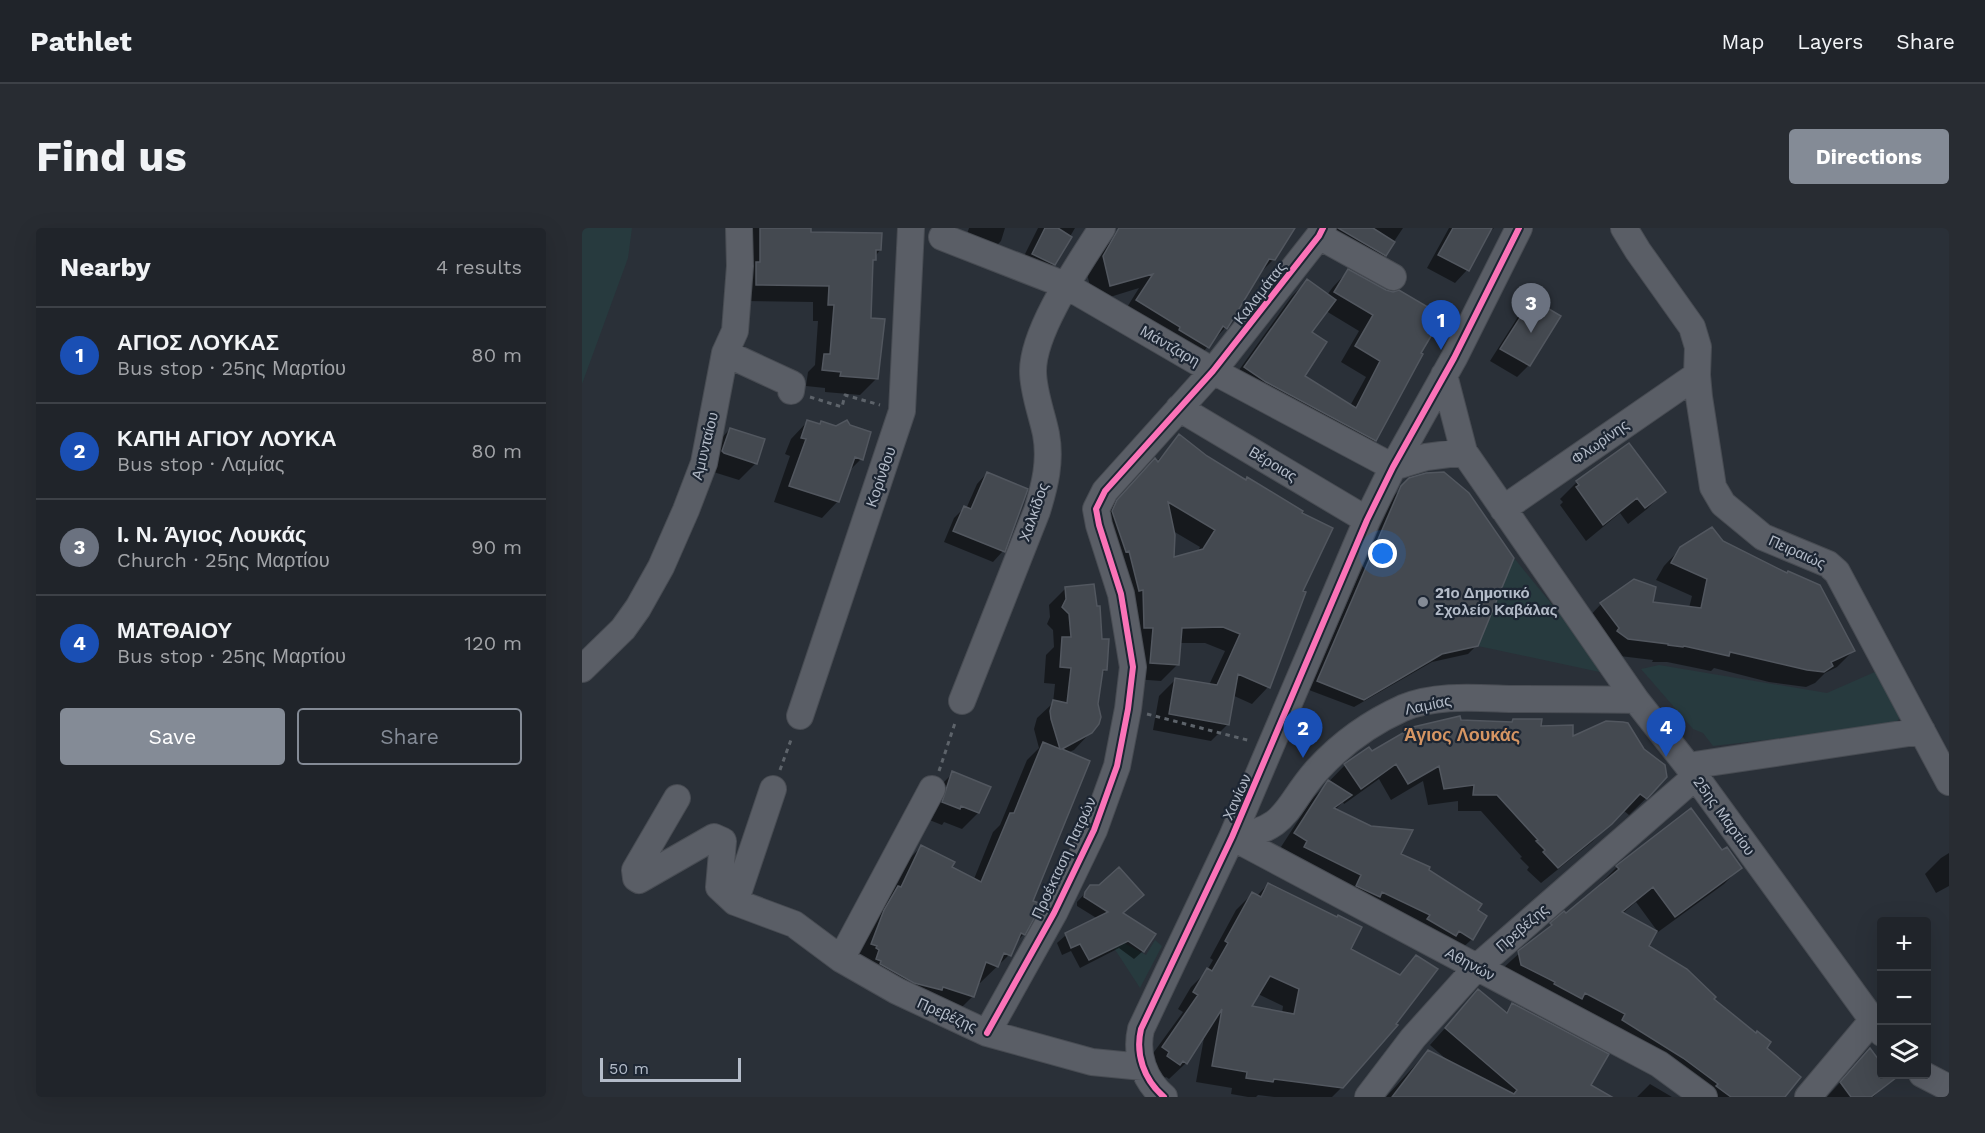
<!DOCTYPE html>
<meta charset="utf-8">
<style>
:root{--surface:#20242a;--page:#282c32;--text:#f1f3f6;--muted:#a2a4a8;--line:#3d4147;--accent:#848b96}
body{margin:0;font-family:"Work Sans",sans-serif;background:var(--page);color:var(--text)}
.controls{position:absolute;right:18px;bottom:18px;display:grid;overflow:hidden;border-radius:6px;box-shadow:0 6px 24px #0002}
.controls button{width:54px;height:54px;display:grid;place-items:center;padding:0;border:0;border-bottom:2px solid var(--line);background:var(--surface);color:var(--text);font:30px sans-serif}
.scale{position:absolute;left:18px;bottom:15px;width:141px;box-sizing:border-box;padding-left:6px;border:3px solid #b4bcc9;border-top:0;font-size:16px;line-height:21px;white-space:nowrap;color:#b4bcc9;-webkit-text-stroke:4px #1d2633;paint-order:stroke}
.you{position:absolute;left:801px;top:326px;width:21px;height:21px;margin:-15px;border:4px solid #fff;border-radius:50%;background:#1a73e8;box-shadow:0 0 0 9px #1a73e833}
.badge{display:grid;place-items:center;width:39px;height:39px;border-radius:50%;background:var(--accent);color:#fff;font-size:20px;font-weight:700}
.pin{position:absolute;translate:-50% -50px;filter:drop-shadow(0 2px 3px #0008)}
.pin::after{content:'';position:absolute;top:32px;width:21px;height:18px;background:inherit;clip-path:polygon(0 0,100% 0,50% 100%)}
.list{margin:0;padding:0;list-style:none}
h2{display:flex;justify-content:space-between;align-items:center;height:78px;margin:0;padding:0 24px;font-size:26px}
h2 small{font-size:20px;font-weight:400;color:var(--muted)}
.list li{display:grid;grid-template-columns:39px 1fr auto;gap:18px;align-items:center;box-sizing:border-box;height:96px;padding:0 24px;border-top:2px solid var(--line)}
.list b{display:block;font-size:22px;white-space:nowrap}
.list p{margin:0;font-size:20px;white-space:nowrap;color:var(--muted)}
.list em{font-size:20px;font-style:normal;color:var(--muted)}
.actions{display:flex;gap:12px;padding:18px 24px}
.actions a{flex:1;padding:14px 0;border:2px solid var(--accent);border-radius:6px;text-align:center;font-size:21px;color:var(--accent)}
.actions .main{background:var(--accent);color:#fff}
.icon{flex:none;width:33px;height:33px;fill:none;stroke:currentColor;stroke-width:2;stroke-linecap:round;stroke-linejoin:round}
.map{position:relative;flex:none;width:1367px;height:869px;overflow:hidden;border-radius:6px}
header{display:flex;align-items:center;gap:36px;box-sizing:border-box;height:84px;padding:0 30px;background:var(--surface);border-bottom:2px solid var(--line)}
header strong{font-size:28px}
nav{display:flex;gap:33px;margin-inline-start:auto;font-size:21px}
.intro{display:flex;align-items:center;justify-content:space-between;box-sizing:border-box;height:144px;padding:0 36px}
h1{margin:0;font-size:42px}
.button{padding:15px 27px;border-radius:6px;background:var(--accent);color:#fff;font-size:21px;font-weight:700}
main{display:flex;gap:36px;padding:0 36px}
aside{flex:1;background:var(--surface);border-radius:6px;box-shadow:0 6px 24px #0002}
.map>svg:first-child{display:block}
.green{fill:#273a3e}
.shadow{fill:#0007;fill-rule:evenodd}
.building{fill:#444950;stroke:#52575f;stroke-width:1.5;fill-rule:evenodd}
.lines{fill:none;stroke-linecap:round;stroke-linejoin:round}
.minor-casing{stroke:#484c53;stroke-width:28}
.path{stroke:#5d636a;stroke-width:3;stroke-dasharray:4.5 4.5;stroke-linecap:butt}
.minor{stroke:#5a5e66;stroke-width:26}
.cycleway-casing{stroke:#1d2633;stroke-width:10}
.cycleway{stroke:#fb73b8;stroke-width:6}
.poi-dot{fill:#848b96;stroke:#1d2633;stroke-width:2}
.labels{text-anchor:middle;stroke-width:4.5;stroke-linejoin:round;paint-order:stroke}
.street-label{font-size:15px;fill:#b4bcc9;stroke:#1d2633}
.poi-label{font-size:15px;font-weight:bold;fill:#b4bcc9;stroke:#1d2633;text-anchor:start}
.quarter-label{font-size:18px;font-weight:bold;fill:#d59563;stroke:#1d2633}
</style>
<header>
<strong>Pathlet</strong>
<nav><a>Map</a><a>Layers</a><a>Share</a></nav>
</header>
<div class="intro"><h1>Find us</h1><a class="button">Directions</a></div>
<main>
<aside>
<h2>Nearby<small>4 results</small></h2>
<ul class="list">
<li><span class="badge" style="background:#1a4fb4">1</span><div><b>ΑΓΙΟΣ ΛΟΥΚΑΣ</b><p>Bus stop · 25ης Μαρτίου</p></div><em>80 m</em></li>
<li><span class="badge" style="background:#1a4fb4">2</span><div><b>ΚΑΠΗ ΑΓΙΟΥ ΛΟΥΚΑ</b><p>Bus stop · Λαμίας</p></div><em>80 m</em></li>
<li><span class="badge" style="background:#6b7280">3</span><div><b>Ι. Ν. Άγιος Λουκάς</b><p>Church · 25ης Μαρτίου</p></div><em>90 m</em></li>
<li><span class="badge" style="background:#1a4fb4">4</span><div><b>ΜΑΤΘΑΙΟΥ</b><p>Bus stop · 25ης Μαρτίου</p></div><em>120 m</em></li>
</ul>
<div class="actions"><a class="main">Save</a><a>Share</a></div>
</aside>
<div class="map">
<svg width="1367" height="869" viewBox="0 0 1367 869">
<rect width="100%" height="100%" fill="#2a3038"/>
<path class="green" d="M0,0H50L46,30L0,156Z
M932,330L1027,446L896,418Z
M1077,437L1245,465L1295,443L1318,489L1314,495L1304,498L1131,518L1121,505L1111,501L1059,441Z
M573,712L580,718L558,760L532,720L543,713L544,716L564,727Z"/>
<path class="shadow" d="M162,0H227V5L298,22L289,34L287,91L294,151L278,167L243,164V160L224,158L226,144L233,137L236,93H231V74L158,73Z
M387,0H423L419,13L403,29L380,22Z
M456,0H493L472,36L456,53L435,42Z
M538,0H712L692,31L674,49L643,100L610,136L539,89L557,60L512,74L505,46L517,26L530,12Z
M754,0H821L803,27L790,39L745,14Z
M867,0H912L905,6L885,42L873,55L845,40Z
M766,43L837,125L793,212L778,228L647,156L710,68L725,53L745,67L751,59ZM744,83L777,103L759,134L784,149L768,178L721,149L728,105Z
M950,73L947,137L935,149L908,133L939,84Z
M225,194L279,231L267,243L256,273L240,290L192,274L208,228L203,226L209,211Z
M148,201L174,235L157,252L125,242L132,218Z
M598,208L719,364L686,459L670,476L650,467L645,497L629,513L571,502L577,468L593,452L627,457L643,423L623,415H597L596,436L579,453L552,451L519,290L556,249L574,234ZM591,303L618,319L615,325L590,330Z
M1047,217L1082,264L1065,281L1046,296L1038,285L1004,313L978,277L981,274L978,271L995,254Z
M405,245L421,323L411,334L362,314L372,290L382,280L384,281L395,256Z
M828,251L895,417L886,426L850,434L772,479L727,462L811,269Z
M1140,314L1271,423L1255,439L1243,445L1233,455L1224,459L1187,454L1132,440L1129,443L1085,434H1070L1071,432L1029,427L1003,393L1019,376L1069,375L1107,380L1110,368L1074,352L1082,338L1099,320Z
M484,360L519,412L524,442L518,447L509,504L492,522L485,525L442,706L434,714L427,727L398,755L396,754L391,768L374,785L274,733L286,700L300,676L307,669L323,635L340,618L368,640L392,651L411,604L418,597L445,532L457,520L452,501L455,490L471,475L473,456L462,455L464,427L472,419L471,402L465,396L468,389L467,377Z
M931,492L990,511L1061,522L1084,545L1082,553L1047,587L1041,582L1010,614L959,655L945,642L947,639L938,630L940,629L899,583H876V573L846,577L841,553L809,572L797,551L762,576L761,574L753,582L817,626L845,643L894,683L890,711L873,727L697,622L730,571L763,537L790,525L878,493L928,496Z
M371,545L396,585L380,601L362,594L360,597L345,591L354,562Z
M1140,624L1158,640L1142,656L1076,704L1054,674L1040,686L1065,719L1130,771L1182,820L1200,869H1115L920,741L982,685L984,687L1020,657L1019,655L1036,638Z
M1367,625V658L1354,665L1343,646L1359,630Z
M686,656L767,721L816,748L834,729L760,859L750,869H692L676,867L674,869H666L649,866L650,860L614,854L623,804L604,835L587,851L584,849L580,852L564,835L601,784L596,781L609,759L624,744L631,732L628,730L654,682L670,666L675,668ZM676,766L701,778L700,785L667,779Z
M509,659L540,686L561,723L552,731L537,720L498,740L489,723L480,727L475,715L484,707L516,691L495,678V674Z
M896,763L923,785L930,777L1007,858L1027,869H804L846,823L864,831L848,817Z
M1287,822L1300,838V846L1306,855L1291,869H1245Z
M1068,856L1090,869H1055Z"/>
<path class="building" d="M178,0H229V4L300,5L299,22H294V32H291L289,90L303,91L296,151L258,148L259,144L240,142L242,126H248L252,77H246L247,58L174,57V34H178Z
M463,0H476L490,9L473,37L450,26Z
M537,0H713L693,32L687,31L645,101L641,98L627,120L597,102L598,99L554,72L571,46L528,58L521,28Z
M756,0H791L813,14L804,28Z
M871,0H910L887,43L856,27Z
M766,41L804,62L811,64L817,62L861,88L839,125L841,126L794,213L684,154L662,139L725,51L754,72L730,104L745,114L723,148L774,180L798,133L773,118L791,87L752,64Z
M950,71L979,88L948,138L918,121Z
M225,192L238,196L239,193L254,198L265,192L268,197L289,204L281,232L273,229L257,274L207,258L224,211L219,210Z
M148,200L183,211L175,236L142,225L140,223Z
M597,206L625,228L664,252L665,249L721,283L720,285L751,300L721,363L724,364L688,460L656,446L647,497L587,486L593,450L635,457L658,406L641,399L600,400L597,437L568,435L571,400H562L561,362L557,363L547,323L544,324L530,283L535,272L573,230L576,234ZM586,274L633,302L621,321L592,329L593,307Z
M1047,215L1084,264L1063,280L1055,270L1021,297L994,259L997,257L994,253Z
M405,244L446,261L423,324L371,303L382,278L389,281Z
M862,244L887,265L932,330L896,418L860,426L782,472L735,453L819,258L827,250L844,245Z
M1130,299L1141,313L1205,345L1206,343L1238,357L1273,423L1249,434L1251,438L1242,444L1225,442L1148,424L1147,428L1102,418L1101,419L1086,417V416L1046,411L1035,403L1037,400L1018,375L1052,351L1074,359L1071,374L1119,380L1125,351L1089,335L1098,319Z
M512,356L515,378H518L520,411H527L525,442H521L516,476L519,489L517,496L510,505L480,521L508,533L451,673L460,676L443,707L439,705L429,728L422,725L416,739L404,734L392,769L361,759L360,762L332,755L298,736L299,733L294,731L297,722L294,720L295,718L289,716L302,682L316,658L319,659L339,617L373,634L370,639L399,654L428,585H432L461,514L478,521L469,491L468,483L471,472L485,475L489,440L478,439L480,409H489L487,386L480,379L484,371L483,359Z
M878,488L879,492L930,494L931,491H960L959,498L991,497V508L1024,493L1041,494L1046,495L1062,521L1083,537L1085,549L1065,571L1058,566L1030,596L976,640L961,624L963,622L954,613L956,612L915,567H891L892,557L862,561L857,538L826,556L814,536L779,561L762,536L787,519L790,523L831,499Z
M370,543L409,559L397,585L379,578L378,581L360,574Z
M746,552L770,567L752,580L789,598L831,602L819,626L848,639L847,642L900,676L896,682L905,688L891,712L877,703L874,708L845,691L848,687L800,664L798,669L774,658L779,647L722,619L725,613L712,605Z
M1109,580L1140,622L1145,619L1160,640L1093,689L1071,659L1040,684L1075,703L1067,718L1105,741L1134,769L1132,771L1174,805L1175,803L1189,814L1185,820L1219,849L1203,869H1149L1134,858L1136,856L1101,830L1040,792L1043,786L1003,765L1000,771L972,756L973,754L939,737L936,723L970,697L968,695L982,683L984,685L1037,641L1034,638L1035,637Z
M537,639L562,667L541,685L574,706L562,724L546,713L507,732L498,716L489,720L483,705L526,684L502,669L503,664L508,657H517Z
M686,655L755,689L756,687L780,699L769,721L818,747L834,727L856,741L814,796L816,797L761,860L692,851L691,854L664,850L665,844L630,838L640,781L605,836L601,833L598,837L585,828L587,824L580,819L616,767L611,764L625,740L630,743L646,715L643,713L670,664L679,669ZM688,748L717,761L712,786L670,778Z
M896,761L925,785L930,775L1027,826L1009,857L1030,869H810L846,822L932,866L935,862L863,800Z
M1288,820L1299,835V846H1319L1289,869H1269L1258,854Z"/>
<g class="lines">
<defs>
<path id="minor" d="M1042,0L1056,23L1110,99L1116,119L1115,147L1117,169L1131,259L1141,276L1181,309L1246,336L1255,344L1367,554
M737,8L811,49
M360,9L483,57L631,143L811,239L844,229L882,224
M143,125L210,156L209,163
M862,147L882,224L1054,472L1106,538L1300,805
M597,180L785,292
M921,281L1115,147
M0,441L41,401L56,380L79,339L104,282L122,235L143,125L153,103L158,38L157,0
M380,473L455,283C463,257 469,233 464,206C460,186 451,164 451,143C451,102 497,36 520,0
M218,488L320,183L329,0
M1106,538L1340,503
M95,570L53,642L54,650L57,652L132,609L141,613L137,659L153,674L212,696L259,731L315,763L405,805L510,834L561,839
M650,609L1077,836L1122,869
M650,609C708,602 703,577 736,541C759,516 790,494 821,480C854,466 895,470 930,471C971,471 1013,471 1054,472
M153,674L191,561
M259,731L350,561
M405,805L472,685L512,602L535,538L546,481L551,439L539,366L517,297L514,281L523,263L631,143L737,8L741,0
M1340,846L1367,860
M582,869C562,852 553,826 559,801L650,609L785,292L811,239L872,130L937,0
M786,869L831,810L894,740L1113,549
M1226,869L1290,793"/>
</defs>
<use href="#minor" class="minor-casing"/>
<path class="path" d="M228,169L260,179L263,167L298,177
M565,486L669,513
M198,542L210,509
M357,543L374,492"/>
<use href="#minor" class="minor"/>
<defs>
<path id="cycleway" d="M405,805L472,685L512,602L535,538L546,481L551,439L539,366L517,297L514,281L523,263L631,143L737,8L741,0
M582,869C562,852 553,826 559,801L650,609L785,292L811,239L872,130L937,0"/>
</defs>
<use href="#cycleway" class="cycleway-casing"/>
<use href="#cycleway" class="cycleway"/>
</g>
<circle class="poi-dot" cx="841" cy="374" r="6"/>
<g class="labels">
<g class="street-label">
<text transform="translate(678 65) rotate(-52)" y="5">Καλαμάτας</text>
<text transform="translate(588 118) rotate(30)" y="5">Μάντζαρη</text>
<text transform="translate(1018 214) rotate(-35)" y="5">Φλωρίνης</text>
<text transform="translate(123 218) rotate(-76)" y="5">Αμυνταίου</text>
<text transform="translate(691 236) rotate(31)" y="5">Βέροιας</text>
<text transform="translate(299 249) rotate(-71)" y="5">Κορίνθου</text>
<text transform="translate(452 284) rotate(-71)" y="5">Χαλκίδος</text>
<text transform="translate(1215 324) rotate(24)" y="5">Πειραιώς</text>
<text transform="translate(846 477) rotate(-12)" y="5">Λαμίας</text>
<text transform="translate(655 569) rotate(-66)" y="5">Χανίων</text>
<text transform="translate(1142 588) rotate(54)" y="5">25ης Μαρτίου</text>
<text transform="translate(482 630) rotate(-65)" y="5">Προέκταση Πατρών</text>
<text transform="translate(940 700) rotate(-41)" y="5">Πρεβέζης</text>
<text transform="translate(888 736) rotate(28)" y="5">Αθηνών</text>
<text transform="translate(365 787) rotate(24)" y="5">Πρεβέζης</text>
</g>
<g class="poi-label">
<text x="853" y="370">21ο Δημοτικό<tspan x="853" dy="17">Σχολείο Καβάλας</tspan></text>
</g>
<g class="quarter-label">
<text x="880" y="513">Άγιος Λουκάς</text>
</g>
</g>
</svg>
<div class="controls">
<button>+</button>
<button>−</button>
<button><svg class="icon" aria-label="layers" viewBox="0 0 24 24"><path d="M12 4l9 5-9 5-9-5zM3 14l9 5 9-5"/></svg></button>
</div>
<div class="scale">50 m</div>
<div class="you"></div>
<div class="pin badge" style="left:859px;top:122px;background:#1a4fb4">1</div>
<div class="pin badge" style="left:721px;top:530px;background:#1a4fb4">2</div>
<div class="pin badge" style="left:949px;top:105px;background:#6b7280">3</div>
<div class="pin badge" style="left:1084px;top:529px;background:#1a4fb4">4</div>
</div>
</main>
